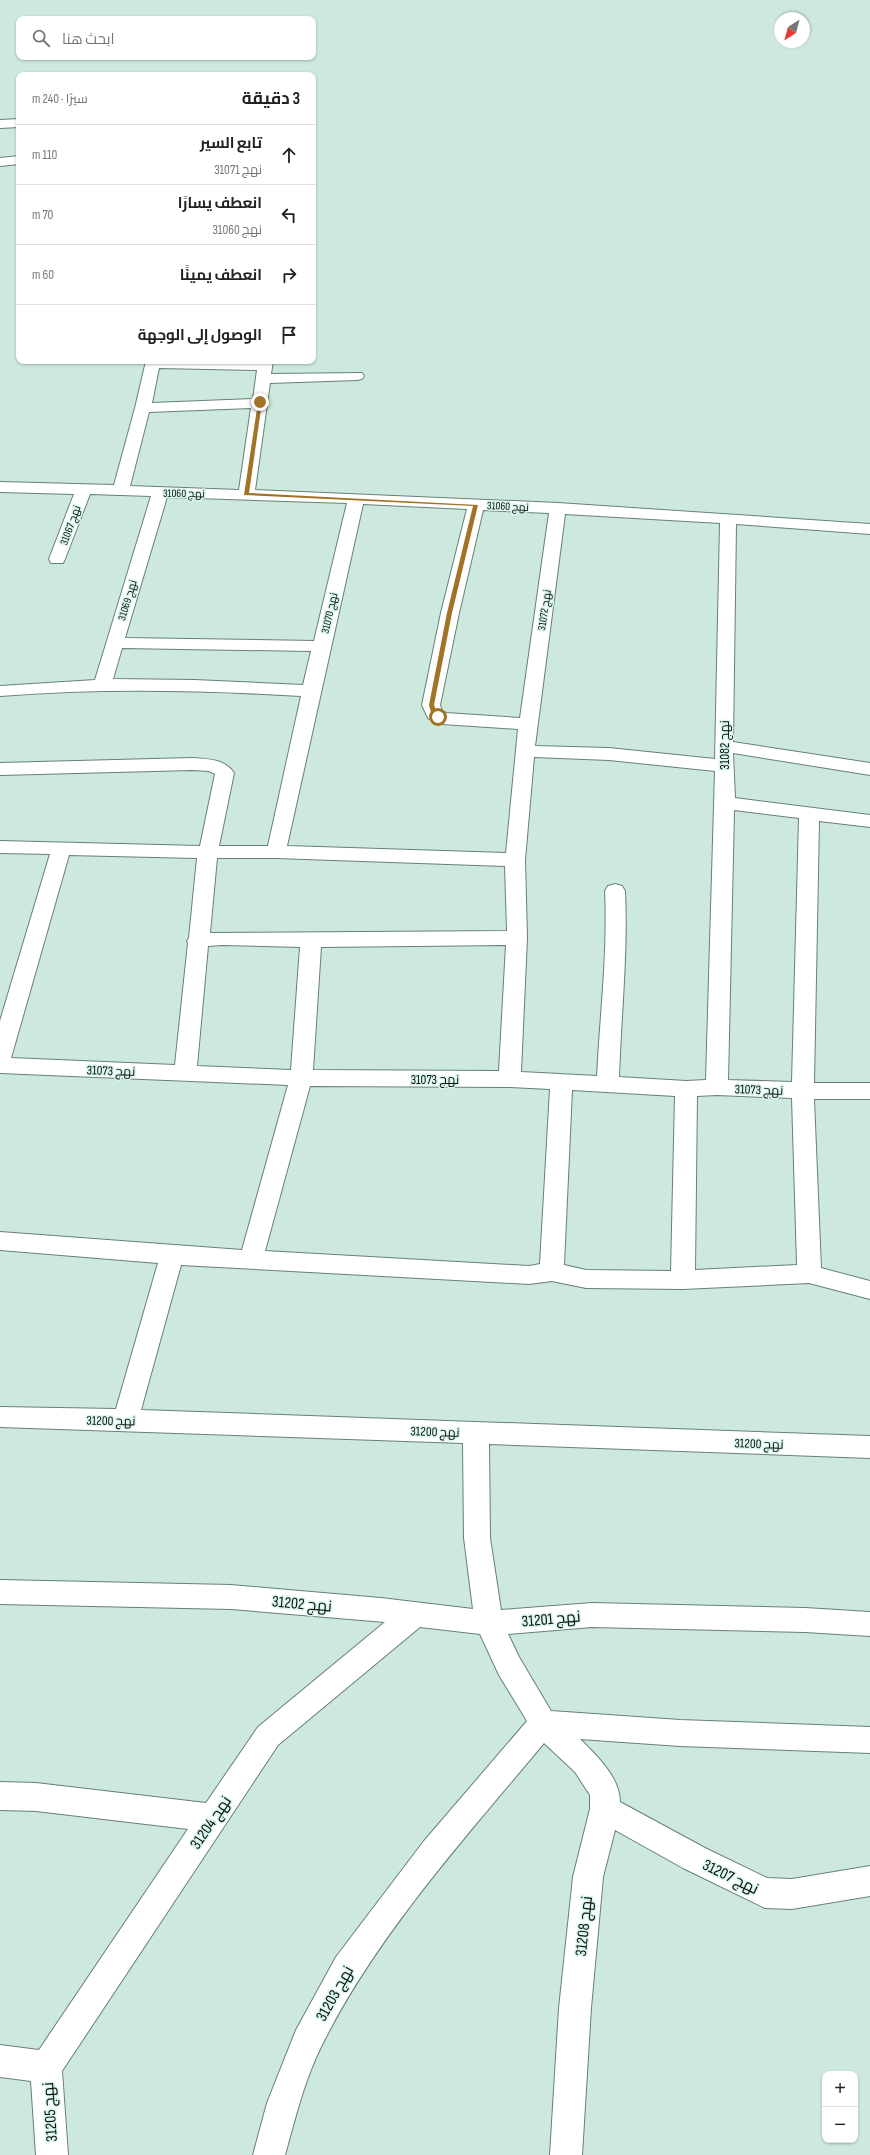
<!DOCTYPE html>
<html lang="ar">
<meta charset="utf-8">
<style>
:root{--surface:#fff;--page:#f6f6f6;--text:#222;--muted:#767676;--line:#e0e0e0}
body{margin:0;font-family:"Sofia Sans Condensed",Cairo,sans-serif;background:var(--page);color:var(--text);direction:rtl}
.controls{position:absolute;right:12px;bottom:12px;display:grid;overflow:hidden;border-radius:8px;box-shadow:0 1px 3px #0004}
.controls button{width:36px;height:36px;display:grid;place-items:center;padding:0;border:0;border-bottom:1px solid var(--line);background:var(--surface);color:var(--text);font:20px sans-serif}
.compass{position:absolute;left:774px;top:12px;width:36px;height:36px;border-radius:50%;background:var(--surface);box-shadow:0 1px 3px #0004;rotate:216deg}
.stop{position:absolute;width:12px;height:12px;margin:-9px;border:3px solid #a37227;border-radius:50%;background:#fff}
.stop.end{background:#a37227;border-color:#fff;box-shadow:0 1px 4px #0008}
.list{margin:0;padding:0;list-style:none}
h2{display:flex;justify-content:space-between;align-items:center;height:52px;margin:0;padding:0 16px;font-size:17px}
h2 small{font-size:13px;font-weight:400;color:var(--muted)}
.list li{display:grid;grid-template-columns:26px 1fr auto;gap:12px;align-items:center;box-sizing:border-box;height:60px;padding:0 16px;border-top:1px solid var(--line)}
.list b{display:block;font-size:15px;white-space:nowrap}
.list p{margin:0;font-size:13px;white-space:nowrap;color:var(--muted)}
.list em{font-size:13px;font-style:normal;color:var(--muted)}
.icon{flex:none;width:22px;height:22px;fill:none;stroke:currentColor;stroke-width:2;stroke-linecap:round;stroke-linejoin:round}
.map{position:relative;flex:none;width:870px;height:2155px;overflow:hidden;direction:ltr}
.search{position:absolute;background:var(--surface);box-shadow:0 1px 3px #0004;left:16px;top:16px;width:300px;height:44px;display:flex;align-items:center;gap:10px;box-sizing:border-box;padding:0 14px;border-radius:8px;color:var(--muted);font-size:15px}
.panel{position:absolute;background:var(--surface);box-shadow:0 1px 3px #0004;left:16px;top:72px;width:300px;height:292px;border-radius:8px;direction:rtl}
.map>svg:first-child{display:block}
.lines{fill:none;stroke-linecap:round;stroke-linejoin:round}
.street-casing{stroke:#678076;stroke-width:2}
.street{fill:#fff;fill-rule:evenodd}
.route{fill:#a37227}
.labels{text-anchor:middle;stroke-width:3;stroke-linejoin:round;paint-order:stroke}
.far-street-label{font-size:11px;fill:#0a130f;stroke:#daf6ea}
.street-label{font-size:13px;fill:#0a130f;stroke:#daf6ea}
.near-street-label{font-size:16px;fill:#0a130f;stroke:#daf6ea}
</style>
<div class="map">
<svg width="870" height="2155" viewBox="0 0 870 2155">
<rect width="100%" height="100%" fill="#cde9dd"/>
<g class="lines">
<defs>
<path id="street" d="M19,119V127L0,128V120Z
M19,156V164L0,166V158Z
M146,361H273L271,374L362,373L364,376L362,379L357,380L270,383L255,490L558,503L870,524V534L736,524L733,742L870,763V775L733,753L735,798L870,815V827L819,821L814,1083H870V1099H814L821,1268L870,1281V1299L809,1283L683,1289L586,1288L552,1281L529,1284L181,1265L141,1410L870,1436V1458L489,1444L490,1538L501,1610L592,1603L805,1608L870,1612V1636L805,1632L592,1627L508,1634L519,1657L551,1711L680,1720L870,1727V1753L680,1746L580,1739C596,1755 620,1777 620,1802L705,1848L767,1878L792,1879L870,1866V1896L792,1909L765,1908L683,1868L615,1830L603,1877L591,2008L582,2155H550L559,2008L573,1877L590,1809V1795L575,1772L544,1743C465,1838 374,1938 320,2049C304,2082 295,2119 285,2155H253L267,2103L296,2030L336,1957L424,1841L527,1721L499,1675L480,1634L420,1627L278,1745L62,2071L68,2155H36L31,2081L0,2077V2045L39,2050L188,1829L36,1811L0,1810V1782L36,1783L206,1803L258,1727L385,1622L231,1609L0,1604V1580L231,1585L381,1598L473,1609L464,1538L463,1443L0,1427V1407L116,1409L158,1263L0,1250V1232L242,1250L288,1085L0,1073V1021L50,854L0,853V841L200,846L215,774L209,771L192,770L0,775V763L192,758C208,759 225,759 234,773L219,846H268L301,696C200,690 100,688 0,696V686L95,680L151,496L90,494L65,559L63,563H51L49,559L74,494L0,492V482L114,485L135,408ZM159,368L257,370L253,399L152,403ZM251,408L239,490L130,486L149,412ZM167,497L347,503L314,641L125,638ZM363,504L467,509L441,613L422,705L428,718L442,724L518,729L506,853L287,846ZM483,510L549,513L520,718L446,713L442,711L440,705L459,613ZM565,514L720,523L715,759L609,748L535,746ZM122,648L311,651L303,685L194,680L113,679ZM534,757L609,760L715,771L706,1080L686,1081L619,1077C621,1015 628,953 625,891L622,886L615,884L608,886L605,891C608,953 600,1014 597,1076L521,1072L527,938L525,860ZM734,810L799,818L792,1082L728,1080ZM69,855L197,858L189,938L187,941L188,943L175,1065L11,1058ZM217,858H276L505,866L507,931L210,933ZM222,945L300,947L291,1070L197,1066L208,946ZM506,945L499,1071L313,1070L321,947ZM310,1086L510,1087L550,1089L540,1264L529,1266L265,1251ZM572,1090L675,1096L671,1271L586,1270L564,1265ZM717,1095L792,1098L797,1265L695,1270L697,1096Z"/>
</defs>
<use href="#street" class="street-casing"/>
<use href="#street" class="street"/>
</g>
<path class="route" d="M260,401L262,402L249,493L478,505L452,613L434,705L439,718L432,716L429,705L447,613L473,506L244,495L258,402Z"/>
<g class="labels">
<g class="far-street-label">
<text transform="translate(184 493) rotate(1)" y="4">نهج 31060</text>
<text transform="translate(508 506) rotate(3)" y="4">نهج 31060</text>
<text transform="translate(70 525) rotate(-70)" y="4">نهج 31067</text>
<text transform="translate(127 600) rotate(-73)" y="4">نهج 31069</text>
<text transform="translate(544 610) rotate(-82)" y="4">نهج 31072</text>
<text transform="translate(329 613) rotate(-77)" y="4">نهج 31070</text>
</g>
<g class="street-label">
<text transform="translate(724 745) rotate(-90)" y="5">نهج 31082</text>
<text transform="translate(111 1070) rotate(2)" y="5">نهج 31073</text>
<text x="435" y="1084">نهج 31073</text>
<text transform="translate(759 1089) rotate(2)" y="5">نهج 31073</text>
<text transform="translate(111 1420) rotate(1)" y="5">نهج 31200</text>
<text transform="translate(435 1431) rotate(2)" y="5">نهج 31200</text>
<text transform="translate(759 1443) rotate(2)" y="5">نهج 31200</text>
</g>
<g class="near-street-label">
<text transform="translate(302 1603) rotate(5)" y="6">نهج 31202</text>
<text transform="translate(551 1618) rotate(-5)" y="6">نهج 31201</text>
<text transform="translate(210 1822) rotate(-56)" y="6">نهج 31204</text>
<text transform="translate(731 1876) rotate(26)" y="6">نهج 31207</text>
<text transform="translate(583 1926) rotate(-84)" y="6">نهج 31208</text>
<text transform="translate(334 1993) rotate(-61)" y="6">نهج 31203</text>
<text transform="translate(49 2112) rotate(-94)" y="6">نهج 31205</text>
</g>
</g>
</svg>
<div class="controls">
<button>+</button>
<button>−</button>
</div>
<svg class="compass" viewBox="-18 -18 36 36"><path d="M0-13l5 13h-10z" fill="#e53935"/><path d="M0 13l5-13h-10z" fill="#767676"/></svg>
<div class="stop" style="left:438px;top:717px"></div>
<div class="stop end" style="left:260px;top:402px"></div>
<div class="search"><svg class="icon" aria-label="search" viewBox="0 0 24 24"><circle cx="10" cy="10" r="6"/><path d="M15 15l6 6"/></svg>ابحث هنا</div>
<section class="panel">
<h2>3 دقيقة<small>سيرًا · 240 m</small></h2>
<ul class="list">
<li><svg class="icon" aria-label="ahead" viewBox="0 0 24 24"><path d="M12 20V5M6 11l6-6 6 6"/></svg><div><b>تابع السير</b><p>نهج 31071</p></div><em>110 m</em></li>
<li><svg class="icon" aria-label="left" viewBox="0 0 24 24"><path d="M17 20v-9H6M10 6l-5 5 5 5"/></svg><div><b>انعطف يسارًا</b><p>نهج 31060</p></div><em>70 m</em></li>
<li><svg class="icon" aria-label="right" viewBox="0 0 24 24"><path d="M7 20v-9h11M14 6l5 5-5 5"/></svg><div><b>انعطف يمينًا</b></div><em>60 m</em></li>
<li><svg class="icon" aria-label="arrive" viewBox="0 0 24 24"><path d="M6 21V4h12l-3 4 3 4H6"/></svg><div><b>الوصول إلى الوجهة</b></div></li>
</ul>
</section>
</div>
